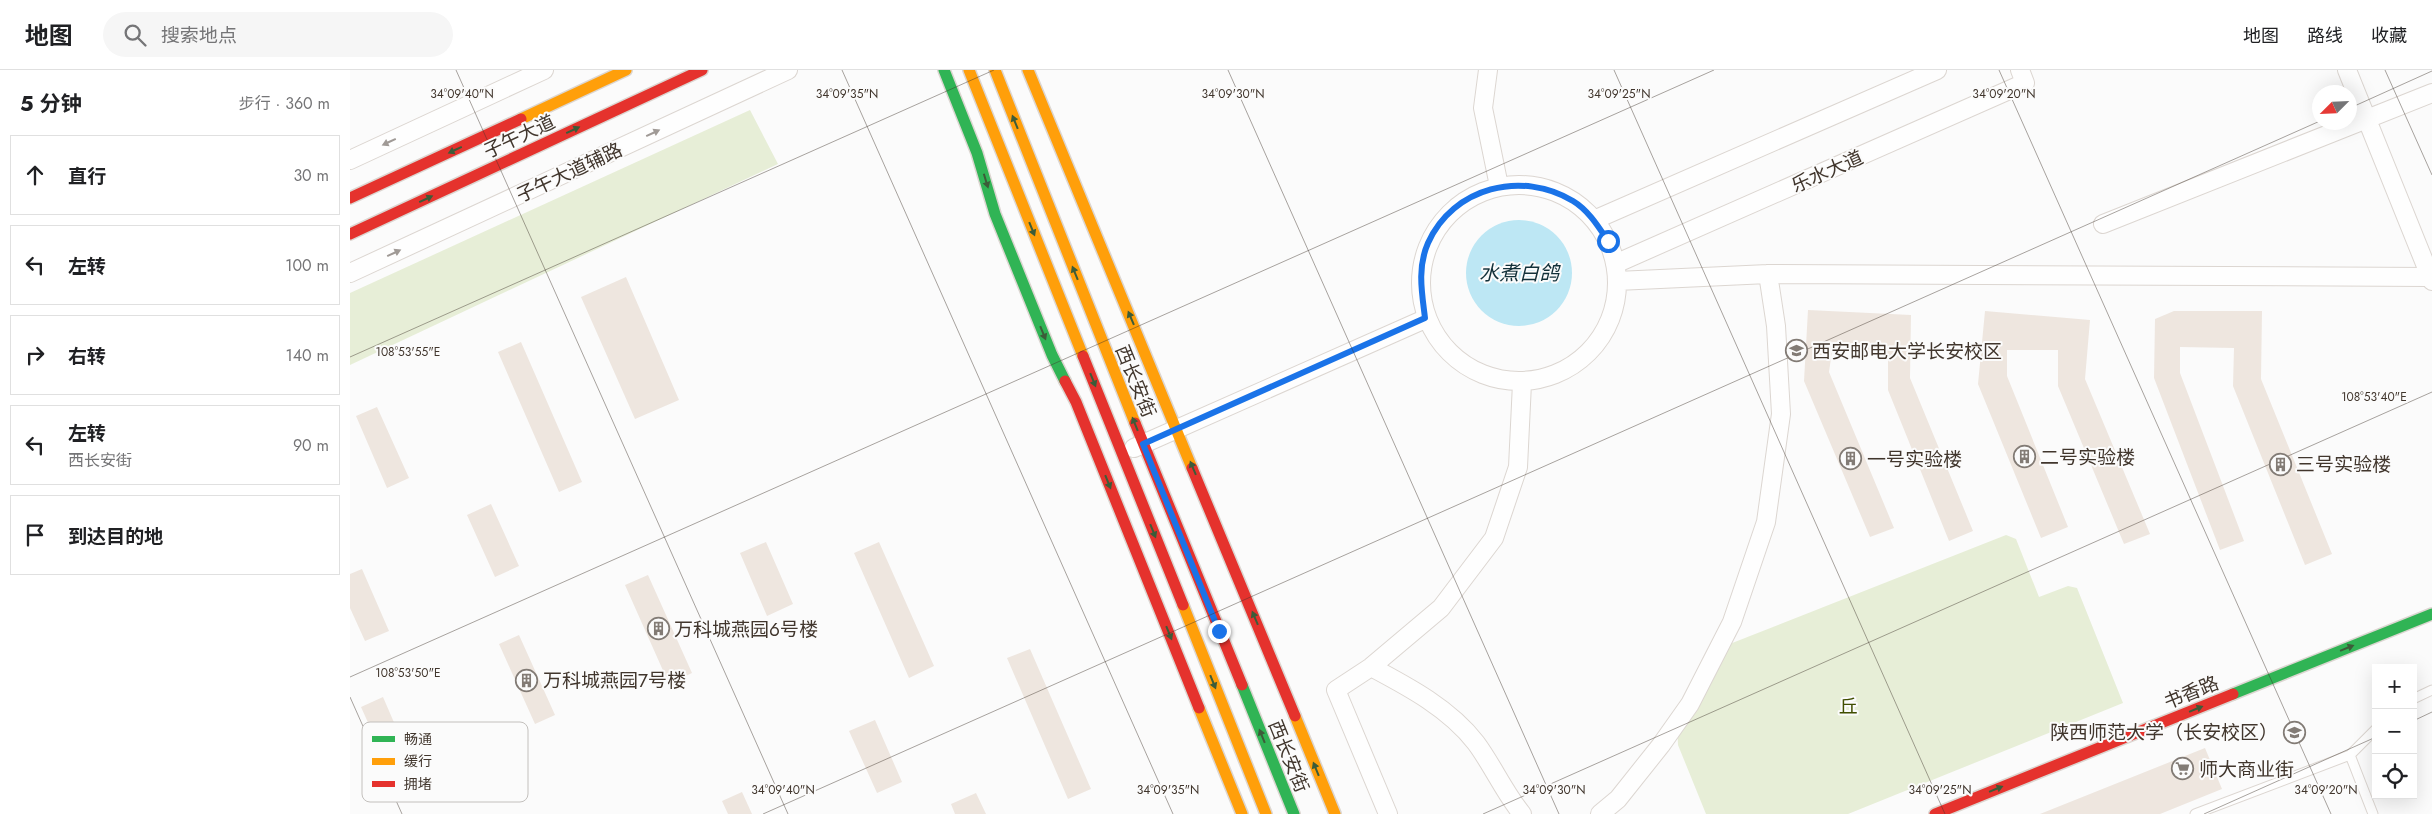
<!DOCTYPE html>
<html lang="zh">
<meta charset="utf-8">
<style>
:root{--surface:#fff;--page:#f6f6f6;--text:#202124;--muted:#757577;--line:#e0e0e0}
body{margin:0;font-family:Jost,"Noto Sans SC",sans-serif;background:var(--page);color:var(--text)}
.controls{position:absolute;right:15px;bottom:15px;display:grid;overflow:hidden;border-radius:0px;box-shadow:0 5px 20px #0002}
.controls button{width:45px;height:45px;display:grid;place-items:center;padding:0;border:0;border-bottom:1px solid var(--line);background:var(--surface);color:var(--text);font:25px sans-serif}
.compass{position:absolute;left:1962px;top:15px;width:45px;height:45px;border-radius:50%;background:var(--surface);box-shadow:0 5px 20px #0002;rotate:246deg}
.stop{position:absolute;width:15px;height:15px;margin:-11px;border:4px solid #1a73e8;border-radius:50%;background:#fff}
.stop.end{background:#1a73e8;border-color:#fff;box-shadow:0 1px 5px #0008}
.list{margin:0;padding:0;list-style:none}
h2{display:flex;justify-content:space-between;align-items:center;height:65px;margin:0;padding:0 20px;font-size:21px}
h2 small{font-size:16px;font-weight:400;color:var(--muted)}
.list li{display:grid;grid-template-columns:32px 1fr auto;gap:15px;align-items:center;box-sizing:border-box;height:80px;margin:0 10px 10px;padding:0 10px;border:1px solid var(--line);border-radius:0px}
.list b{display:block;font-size:19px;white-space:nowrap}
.list p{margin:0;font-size:16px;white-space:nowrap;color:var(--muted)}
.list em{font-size:16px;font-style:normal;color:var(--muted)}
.icon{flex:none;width:28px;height:28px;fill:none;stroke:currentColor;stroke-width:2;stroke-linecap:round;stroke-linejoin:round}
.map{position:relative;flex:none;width:2082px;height:744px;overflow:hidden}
header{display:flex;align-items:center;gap:30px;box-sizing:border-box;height:70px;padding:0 25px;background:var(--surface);border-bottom:1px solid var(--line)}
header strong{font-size:24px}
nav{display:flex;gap:28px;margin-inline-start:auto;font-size:18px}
.search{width:350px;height:45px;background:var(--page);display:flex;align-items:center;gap:12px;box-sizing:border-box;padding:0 18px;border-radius:28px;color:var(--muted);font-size:19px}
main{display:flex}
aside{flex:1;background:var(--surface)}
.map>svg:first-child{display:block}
.green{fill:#e7eed7}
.water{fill:#bde7f4}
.building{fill:#eee6df}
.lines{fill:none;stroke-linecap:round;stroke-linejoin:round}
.lane-casing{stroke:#dcd6d1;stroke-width:11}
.street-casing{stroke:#dcd6d1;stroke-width:20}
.fast-casing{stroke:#dcd6d1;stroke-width:14}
.slow-casing{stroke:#dcd6d1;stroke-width:14}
.jam-casing{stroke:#dcd6d1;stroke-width:14}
.lane{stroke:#fefefe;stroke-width:9}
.street{stroke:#fefefe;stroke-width:18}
.fast{stroke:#30b455;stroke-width:11}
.slow{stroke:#ff9f0a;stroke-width:11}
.jam{stroke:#e5322d;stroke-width:11}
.oneway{fill:#3c5c39}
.oneway2{fill:#a09a96}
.route{stroke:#1a73e8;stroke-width:6}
.ticks{fill:none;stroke:#41362d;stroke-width:1;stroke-opacity:0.45}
.labels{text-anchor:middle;stroke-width:4;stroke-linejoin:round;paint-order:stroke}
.street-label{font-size:19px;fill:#41362d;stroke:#fbfbfb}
.poi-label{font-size:19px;fill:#41362d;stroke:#fbfbfb;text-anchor:start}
.park-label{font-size:19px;fill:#404e00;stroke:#fbfbfb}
.water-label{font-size:20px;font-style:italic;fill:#123039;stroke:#fbfbfb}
.key{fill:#fbfbfb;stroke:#c3c0bd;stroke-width:1}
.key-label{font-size:14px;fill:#41362d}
.ticks-label{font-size:12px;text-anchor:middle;fill:#41362d;stroke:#fbfbfb;stroke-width:4;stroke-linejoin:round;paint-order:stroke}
</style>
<header>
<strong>地图</strong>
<div class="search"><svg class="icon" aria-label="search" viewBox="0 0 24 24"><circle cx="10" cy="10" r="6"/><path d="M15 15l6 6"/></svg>搜索地点</div>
<nav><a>地图</a><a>路线</a><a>收藏</a></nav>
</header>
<main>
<aside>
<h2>5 分钟<small>步行 · 360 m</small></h2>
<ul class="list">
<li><svg class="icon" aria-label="ahead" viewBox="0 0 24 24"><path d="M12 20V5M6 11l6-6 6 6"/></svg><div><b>直行</b></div><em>30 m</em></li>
<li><svg class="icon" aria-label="left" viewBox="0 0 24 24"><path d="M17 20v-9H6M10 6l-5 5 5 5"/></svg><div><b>左转</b></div><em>100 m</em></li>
<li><svg class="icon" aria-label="right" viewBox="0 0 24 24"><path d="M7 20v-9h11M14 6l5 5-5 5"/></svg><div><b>右转</b></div><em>140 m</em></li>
<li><svg class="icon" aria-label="left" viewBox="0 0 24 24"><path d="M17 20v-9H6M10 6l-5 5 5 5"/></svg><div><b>左转</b><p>西长安街</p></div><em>90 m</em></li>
<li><svg class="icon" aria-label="arrive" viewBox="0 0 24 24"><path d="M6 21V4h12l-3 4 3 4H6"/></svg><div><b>到达目的地</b></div></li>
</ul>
</aside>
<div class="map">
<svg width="2082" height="744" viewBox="0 0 2082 744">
<rect width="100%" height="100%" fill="#fbfbfb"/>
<path class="green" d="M400,40L428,94L0,295V223Z
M1656,465L1666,469L1689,527L1718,516L1727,518L1773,633L1498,744H1356L1328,675L1327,654L1372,577Z"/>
<path class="water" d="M1116 203a53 53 0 1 1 106 0a53 53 0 1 1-106 0Z"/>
<path class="building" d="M276,207L329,330L285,349L231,227Z
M1458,240L1561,245L1560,308L1623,461L1599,471L1538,320V284L1482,281L1479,302L1544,458L1520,467L1454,311Z
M1635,241L1740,250L1735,309L1800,464L1774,474L1708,316V280H1657V306L1718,457L1691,468L1628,314Z
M1824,241H1912L1911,309L1982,484L1955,495L1883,316L1884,278L1830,277V303L1894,471L1870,480L1804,308L1805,249Z
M171,272L232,412L209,422L148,282Z
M27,337L59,408L37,418L6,346Z
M141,434L169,496L145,507L117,445Z
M416,472L443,534L417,546L390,483Z
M529,472L584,596L559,608L504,483Z
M12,499L39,561L15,571L0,538V504Z
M298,505L342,603L319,614L275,515Z
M169,565L205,645L185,654L149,574Z
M680,579L741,719L718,729L657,588Z
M33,627L68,708L47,717L11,637Z
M525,650L552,712L527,723L499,661Z
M1855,678L1872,719L1810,744H1690Z
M392,722L402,744H378L372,731Z
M626,723L636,744H605L601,734Z"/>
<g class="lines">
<defs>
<path id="lane" d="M2063,629L2082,620
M2000,685L2023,744
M1845,744L2000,685L2026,659"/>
<path id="street" d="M1138,0L1133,38L1149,116
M1997,0L2082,211
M0,90L194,0
M1071 213a98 98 0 1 1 196 0a98 98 0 1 1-196 0Z
M1244,150L1587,0
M1753,154L2082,23
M1265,194L1675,13L1670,0
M0,203L438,0
M1267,211L1418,204L2080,207
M784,378L1075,249
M1021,597C1059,617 1100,639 1126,673C1143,696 1154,722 1172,744
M1038,744L986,620L1021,597L1091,538L1144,468L1168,397L1172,313
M1250,744L1268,729L1311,675L1340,634L1382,552L1416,452L1431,344L1426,256L1418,204"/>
<path id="fast" d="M594,0L627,83L645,144L702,285L715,311
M892,615L944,744
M1883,624L2082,544"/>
<path id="slow" d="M619,0L733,286
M645,0L785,353
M678,0L842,398
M171,49L276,0
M833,535L916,744
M849,638L892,744
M945,646L985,744"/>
<path id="jam" d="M0,128L171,49
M0,164L352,0
M733,286L833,535
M715,311L726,332L849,638
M785,353L892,615
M842,398L945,646
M1585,744L1883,624"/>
</defs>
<use href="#lane" class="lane-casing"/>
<use href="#street" class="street-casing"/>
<use href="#fast" class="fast-casing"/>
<use href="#slow" class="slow-casing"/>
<use href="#jam" class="jam-casing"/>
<use href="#lane" class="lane"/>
<use href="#street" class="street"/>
<use href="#fast" class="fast"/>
<use href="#slow" class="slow"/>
<use href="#jam" class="jam"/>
</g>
<defs><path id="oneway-solid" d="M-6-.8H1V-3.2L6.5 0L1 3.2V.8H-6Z" transform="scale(1.25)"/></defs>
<g class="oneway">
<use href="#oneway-solid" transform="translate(665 52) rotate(-112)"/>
<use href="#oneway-solid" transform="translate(223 60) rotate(-25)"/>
<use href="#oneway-solid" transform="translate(105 80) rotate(155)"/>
<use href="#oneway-solid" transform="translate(636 111) rotate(73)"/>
<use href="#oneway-solid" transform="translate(76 129) rotate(-25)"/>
<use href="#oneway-solid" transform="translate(682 159) rotate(68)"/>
<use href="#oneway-solid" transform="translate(725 203) rotate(-112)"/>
<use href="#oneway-solid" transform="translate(781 248) rotate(-113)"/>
<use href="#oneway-solid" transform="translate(693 263) rotate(68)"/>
<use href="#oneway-solid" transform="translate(743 310) rotate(68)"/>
<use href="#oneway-solid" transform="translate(785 354) rotate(-112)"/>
<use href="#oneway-solid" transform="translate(843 398) rotate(-113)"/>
<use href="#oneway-solid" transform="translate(758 412) rotate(68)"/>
<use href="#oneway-solid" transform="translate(803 461) rotate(68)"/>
<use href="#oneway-solid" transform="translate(905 548) rotate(-113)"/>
<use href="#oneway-solid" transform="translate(819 563) rotate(68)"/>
<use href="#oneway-solid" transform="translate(1997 578) rotate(-22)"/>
<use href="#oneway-solid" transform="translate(863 612) rotate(68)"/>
<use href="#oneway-solid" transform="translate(1846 639) rotate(-22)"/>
<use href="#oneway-solid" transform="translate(912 666) rotate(-112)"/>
<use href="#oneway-solid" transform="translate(966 699) rotate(-112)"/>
<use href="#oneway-solid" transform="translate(1646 719) rotate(-22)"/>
</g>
<g class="oneway2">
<use href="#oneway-solid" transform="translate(303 63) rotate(-25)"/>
<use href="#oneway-solid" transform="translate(39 72) rotate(155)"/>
<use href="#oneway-solid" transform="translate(44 183) rotate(-25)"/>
</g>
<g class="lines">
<path class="route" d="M869,561L793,374L1075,248C1072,223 1067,198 1078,173C1103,117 1172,100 1223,131C1238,140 1248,156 1258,171"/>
</g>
<path class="ticks" d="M106,0L438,744M492,0L823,744M878,0L1209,744M1264,0L1595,744M1649,0L1981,744M2035,0L2082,105M2000,38L2082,1M0,287L644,0M0,607L1364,0M0,627L52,744M2063,651L2082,642M413,744L1970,51M1133,744L2082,322M1854,744L2026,667"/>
<defs>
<symbol id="university-ring" viewBox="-11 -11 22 22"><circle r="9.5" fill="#fbfbfb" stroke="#827b75" stroke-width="1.5"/><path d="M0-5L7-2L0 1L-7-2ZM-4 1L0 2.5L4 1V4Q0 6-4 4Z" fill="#827b75"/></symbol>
<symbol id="building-ring" viewBox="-11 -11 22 22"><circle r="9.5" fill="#fbfbfb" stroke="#827b75" stroke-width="1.5"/><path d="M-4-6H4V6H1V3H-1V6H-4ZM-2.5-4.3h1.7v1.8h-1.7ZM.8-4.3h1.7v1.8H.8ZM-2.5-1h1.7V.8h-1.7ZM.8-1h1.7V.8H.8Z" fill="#827b75"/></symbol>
<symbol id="supermarket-ring" viewBox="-11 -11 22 22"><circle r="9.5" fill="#fbfbfb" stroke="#827b75" stroke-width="1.5"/><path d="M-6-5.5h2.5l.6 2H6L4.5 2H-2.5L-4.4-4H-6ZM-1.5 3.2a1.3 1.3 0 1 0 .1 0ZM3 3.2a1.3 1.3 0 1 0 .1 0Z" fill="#827b75"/></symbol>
</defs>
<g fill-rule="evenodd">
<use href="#university-ring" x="1434" y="268" width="25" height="25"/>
<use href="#building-ring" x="1662" y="374" width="25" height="25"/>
<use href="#building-ring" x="1488" y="376" width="25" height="25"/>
<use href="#building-ring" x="1918" y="382" width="25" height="25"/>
<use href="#building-ring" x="296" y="546" width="25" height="25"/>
<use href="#building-ring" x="164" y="598" width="25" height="25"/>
<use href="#university-ring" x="1932" y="650" width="25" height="25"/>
<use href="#supermarket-ring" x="1820" y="686" width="25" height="25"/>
</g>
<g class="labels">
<g class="street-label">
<text transform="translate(169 66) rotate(-25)" y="7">子午大道</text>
<text transform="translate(1477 101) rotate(-24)" y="7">乐水大道</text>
<text transform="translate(219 102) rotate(-25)" y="7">子午大道辅路</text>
<text transform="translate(786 311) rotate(68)" y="7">西长安街</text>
<text transform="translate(1841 622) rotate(-22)" y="7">书香路</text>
<text transform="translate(939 686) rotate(68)" y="7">西长安街</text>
</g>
<g class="poi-label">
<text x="1462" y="288">西安邮电大学长安校区</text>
<text x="1690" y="394">二号实验楼</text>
<text x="1517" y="396">一号实验楼</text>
<text x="1946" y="401">三号实验楼</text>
<text x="324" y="566">万科城燕园6号楼</text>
<text x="193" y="617">万科城燕园7号楼</text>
<text x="1928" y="669" text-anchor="end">陕西师范大学（长安校区）</text>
<text x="1849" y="706">师大商业街</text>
</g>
<g class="park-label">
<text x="1498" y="643">丘</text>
</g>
<g class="water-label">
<text x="1169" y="210">水煮白鸽</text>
</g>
</g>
<rect x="12" y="652" width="166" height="80" rx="8" class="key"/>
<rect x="22" y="666" width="23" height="6" fill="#30b455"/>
<rect x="22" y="688" width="23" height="7" fill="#ff9f0a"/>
<rect x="22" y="711" width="23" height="6" fill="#e5322d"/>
<g class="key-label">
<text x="54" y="674">畅通</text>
<text x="54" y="696">缓行</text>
<text x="54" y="719">拥堵</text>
</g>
<g class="ticks-label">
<text x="112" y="28">34°09'40"N</text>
<text x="497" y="28">34°09'35"N</text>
<text x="883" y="28">34°09'30"N</text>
<text x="1269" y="28">34°09'25"N</text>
<text x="1654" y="28">34°09'20"N</text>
<text x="58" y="286">108°53'55"E</text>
<text x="2024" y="331">108°53'40"E</text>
<text x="58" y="607">108°53'50"E</text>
<text x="433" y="724">34°09'40"N</text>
<text x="818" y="724">34°09'35"N</text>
<text x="1204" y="724">34°09'30"N</text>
<text x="1590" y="724">34°09'25"N</text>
<text x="1976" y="724">34°09'20"N</text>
</g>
</svg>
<div class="controls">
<button>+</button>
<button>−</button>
<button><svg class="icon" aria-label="locate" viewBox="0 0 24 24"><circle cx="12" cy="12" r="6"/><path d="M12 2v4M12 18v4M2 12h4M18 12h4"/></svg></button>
</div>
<svg class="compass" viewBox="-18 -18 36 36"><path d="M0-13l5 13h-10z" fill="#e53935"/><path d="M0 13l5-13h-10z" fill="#757577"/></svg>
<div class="stop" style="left:1258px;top:171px"></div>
<div class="stop end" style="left:869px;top:561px"></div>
</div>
</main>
